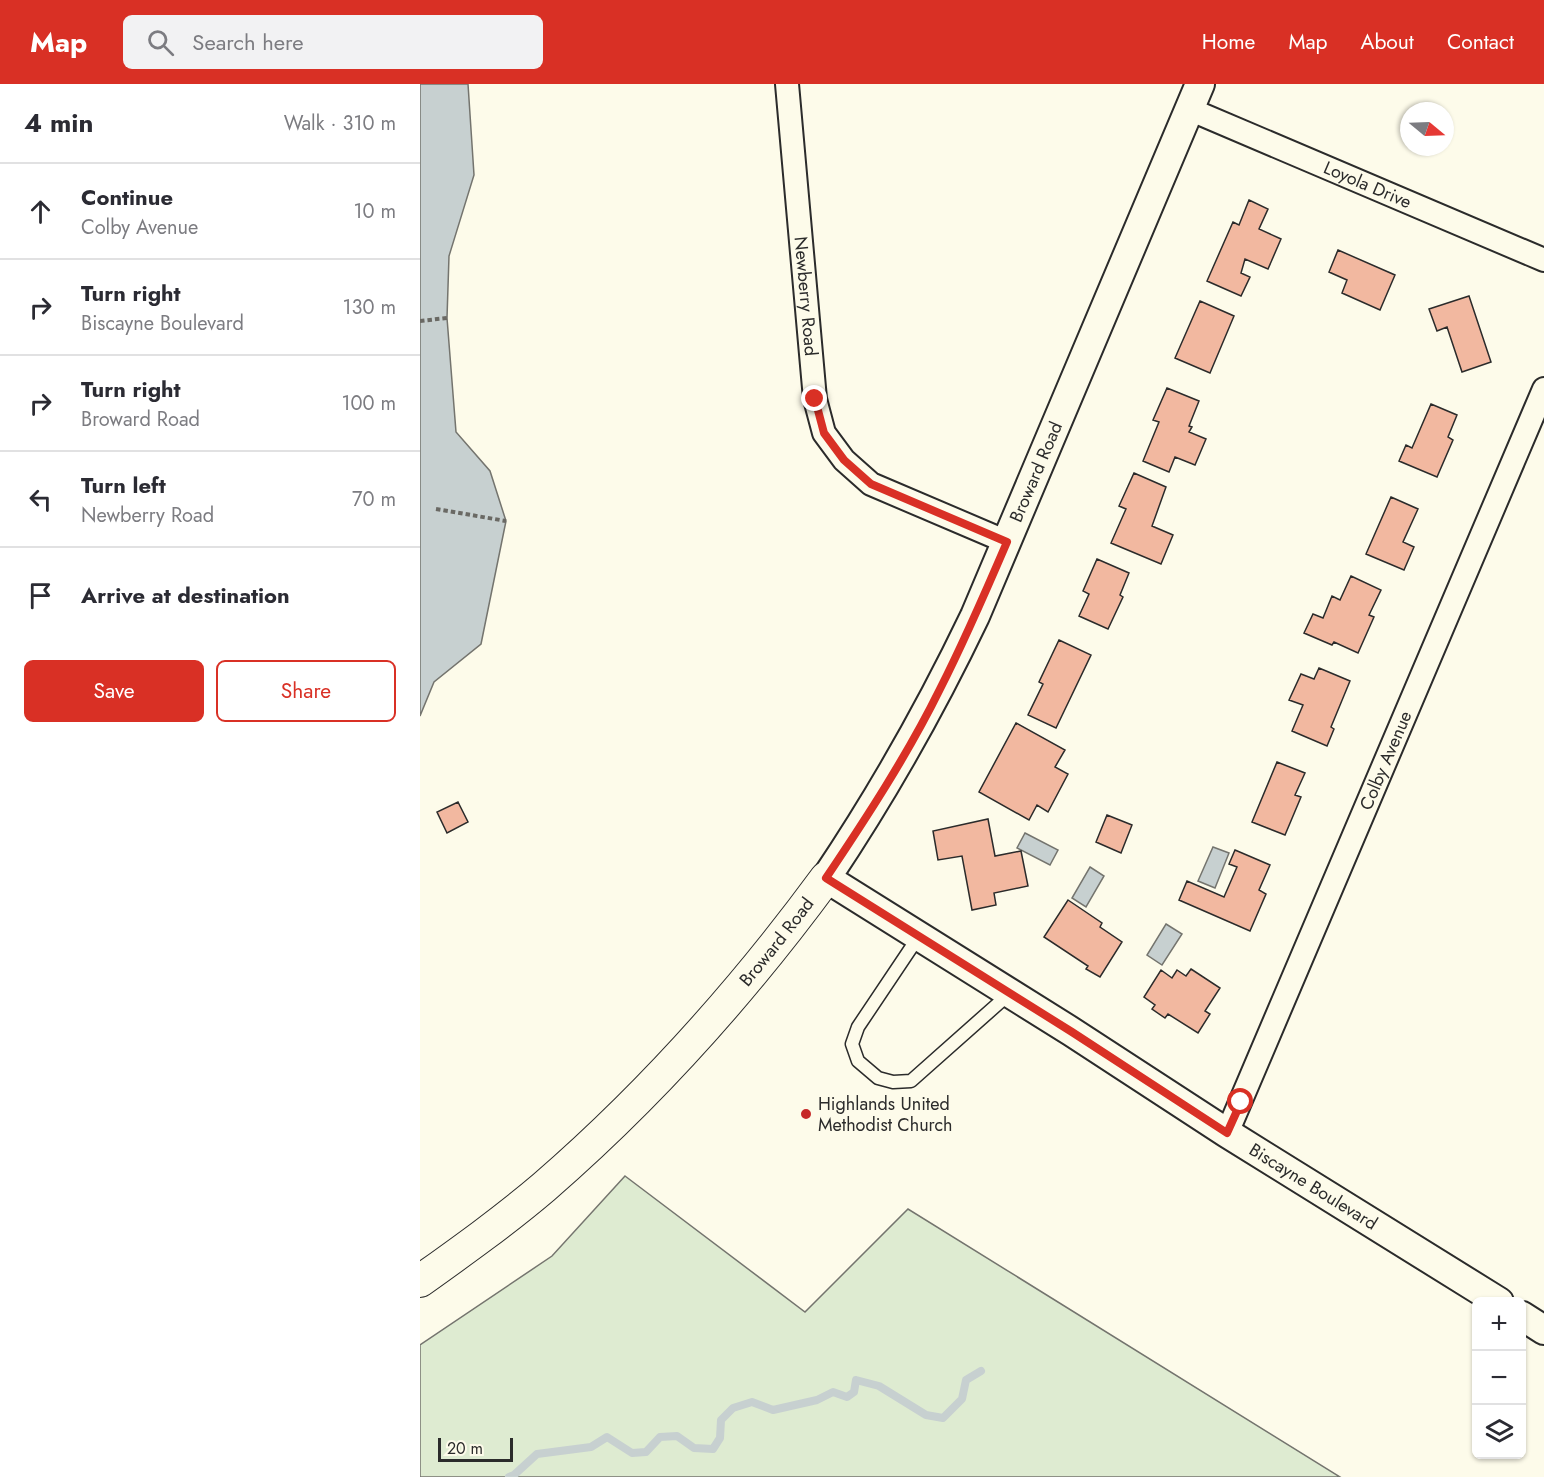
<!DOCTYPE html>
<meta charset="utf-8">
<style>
:root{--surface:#fff;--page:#f2f2f3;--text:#2b2b33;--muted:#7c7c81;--line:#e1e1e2;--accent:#d93025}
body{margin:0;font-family:Jost,sans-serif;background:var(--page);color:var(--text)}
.controls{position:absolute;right:18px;bottom:18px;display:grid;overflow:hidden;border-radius:9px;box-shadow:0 2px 4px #0004}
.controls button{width:54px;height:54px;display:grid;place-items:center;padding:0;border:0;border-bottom:2px solid var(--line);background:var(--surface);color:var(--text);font:30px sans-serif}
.compass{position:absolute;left:980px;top:18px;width:54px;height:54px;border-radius:50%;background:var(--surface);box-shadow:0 2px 4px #0004;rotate:109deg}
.scale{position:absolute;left:18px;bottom:15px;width:75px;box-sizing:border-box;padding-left:6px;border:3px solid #2b2b2b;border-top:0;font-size:16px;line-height:21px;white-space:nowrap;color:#2b2b2b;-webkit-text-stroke:4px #fdfbea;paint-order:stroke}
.stop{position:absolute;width:18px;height:18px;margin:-14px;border:4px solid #d93025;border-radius:50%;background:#fff}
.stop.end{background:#d93025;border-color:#fff;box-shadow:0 2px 6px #0008}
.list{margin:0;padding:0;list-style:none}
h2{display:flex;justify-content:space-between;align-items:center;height:78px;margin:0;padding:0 24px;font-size:26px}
h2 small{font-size:20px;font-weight:400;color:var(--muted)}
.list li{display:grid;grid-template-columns:39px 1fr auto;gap:18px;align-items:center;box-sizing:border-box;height:96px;padding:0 24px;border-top:2px solid var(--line)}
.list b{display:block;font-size:22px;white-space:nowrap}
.list p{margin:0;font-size:20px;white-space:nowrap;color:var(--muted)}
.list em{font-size:20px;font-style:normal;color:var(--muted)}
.actions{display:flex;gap:12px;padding:18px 24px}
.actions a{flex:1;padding:14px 0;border:2px solid var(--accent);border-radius:9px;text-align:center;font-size:21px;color:var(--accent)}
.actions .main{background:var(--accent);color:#fff}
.icon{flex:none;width:33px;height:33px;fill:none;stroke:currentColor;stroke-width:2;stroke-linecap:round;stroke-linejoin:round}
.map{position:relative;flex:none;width:1124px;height:1393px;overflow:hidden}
header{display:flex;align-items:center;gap:36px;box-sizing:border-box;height:84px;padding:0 30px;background:var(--accent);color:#fff}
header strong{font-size:28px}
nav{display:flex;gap:33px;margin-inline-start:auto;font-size:21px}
.search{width:420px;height:54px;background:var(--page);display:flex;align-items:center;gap:15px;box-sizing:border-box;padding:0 21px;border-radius:9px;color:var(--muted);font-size:22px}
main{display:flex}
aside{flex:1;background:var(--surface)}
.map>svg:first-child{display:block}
.green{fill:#deebd1;stroke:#74746e;stroke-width:1.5}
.water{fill:#c7d0d0;stroke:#74746e;stroke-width:1.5}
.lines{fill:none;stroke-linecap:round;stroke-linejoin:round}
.stream{stroke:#c7d0d0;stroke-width:8}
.building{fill:#f2b8a0;stroke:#2b2b2b;stroke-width:1.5}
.service-casing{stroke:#2b2b2b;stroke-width:15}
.minor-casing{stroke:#2b2b2b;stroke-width:26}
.tertiary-casing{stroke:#2b2b2b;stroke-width:32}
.secondary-casing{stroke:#2b2b2b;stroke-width:34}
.path{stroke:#6a6964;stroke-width:4;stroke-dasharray:4.5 3;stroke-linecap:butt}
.service{stroke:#fdfbea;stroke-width:12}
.minor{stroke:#fdfbea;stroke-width:22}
.tertiary{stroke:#fdfbea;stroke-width:28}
.secondary{stroke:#fdfbea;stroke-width:32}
.route{stroke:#d93025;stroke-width:8}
.poi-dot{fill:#c62828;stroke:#fdfbea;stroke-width:2}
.labels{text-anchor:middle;stroke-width:4.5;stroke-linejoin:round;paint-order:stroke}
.street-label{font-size:18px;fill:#2b2b2b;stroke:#fdfbea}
.poi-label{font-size:18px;fill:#2b2b2b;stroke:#fdfbea;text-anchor:start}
</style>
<header>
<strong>Map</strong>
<div class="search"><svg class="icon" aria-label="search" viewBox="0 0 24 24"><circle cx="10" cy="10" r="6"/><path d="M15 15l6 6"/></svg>Search here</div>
<nav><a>Home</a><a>Map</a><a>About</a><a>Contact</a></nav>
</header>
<main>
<aside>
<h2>4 min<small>Walk · 310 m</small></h2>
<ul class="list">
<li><svg class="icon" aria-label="ahead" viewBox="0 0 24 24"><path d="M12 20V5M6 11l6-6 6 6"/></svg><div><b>Continue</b><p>Colby Avenue</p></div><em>10 m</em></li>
<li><svg class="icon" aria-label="right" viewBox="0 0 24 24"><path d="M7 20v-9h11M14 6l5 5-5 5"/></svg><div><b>Turn right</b><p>Biscayne Boulevard</p></div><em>130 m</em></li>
<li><svg class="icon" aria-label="right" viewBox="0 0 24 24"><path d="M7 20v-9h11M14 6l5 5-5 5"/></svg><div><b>Turn right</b><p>Broward Road</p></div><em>100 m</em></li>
<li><svg class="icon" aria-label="left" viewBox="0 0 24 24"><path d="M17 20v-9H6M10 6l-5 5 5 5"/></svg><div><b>Turn left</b><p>Newberry Road</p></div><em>70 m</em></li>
<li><svg class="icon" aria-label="arrive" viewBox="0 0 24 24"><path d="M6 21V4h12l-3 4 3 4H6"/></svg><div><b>Arrive at destination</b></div></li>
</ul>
<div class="actions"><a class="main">Save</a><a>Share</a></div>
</aside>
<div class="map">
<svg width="1124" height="1393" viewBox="0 0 1124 1393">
<rect width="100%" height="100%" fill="#fdfbea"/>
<path class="green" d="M205,1092L385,1228L488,1125L920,1393H0V1261L132,1172Z"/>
<path class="water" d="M0,0H48L54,91L29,172L27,234L36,348L70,387L86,437L61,560L14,598L0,632Z
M605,749L638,766L630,781L597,764Z
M793,763L809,769L795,804L778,797Z
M670,783L684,792L666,823L652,814Z
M746,840L762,850L742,881L727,871Z"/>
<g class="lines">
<path class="stream" d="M89,1393L94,1391L117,1370L171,1363L187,1353L212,1369L226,1368L240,1353L257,1352L274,1364L293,1365L300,1354L301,1336L313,1324L332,1318L353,1326L397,1316L413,1308L427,1313L434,1308L436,1296L459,1302L506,1331L523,1334L542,1315L546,1296L561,1287"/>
</g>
<path class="building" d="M829,116L848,125L839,145L861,155L848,185L825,175L821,189L830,193L821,212L787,197L813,138L819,141Z
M918,166L975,191L960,226L922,209L927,196L909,188Z
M1049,212L1071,278L1042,288L1027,243L1017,247L1009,225Z
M780,217L814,232L790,289L755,274Z
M747,304L779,317L769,342L772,343L769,348L786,355L775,381L755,373L749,388L723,377L739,338L733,336Z
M1011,320L1037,331L1028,353L1033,356L1017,393L979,377L986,361L992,364Z
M714,389L746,403L732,442L753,451L741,480L691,459L706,425L699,422Z
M971,413L998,425L983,458L994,463L984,486L946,470Z
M677,475L709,489L700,511L703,513L688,545L659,532L669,510L663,507Z
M931,492L961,506L949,531L954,533L938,569L914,558L912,561L884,549L893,530L903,534L912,512L920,516Z
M639,556L671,571L636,644L608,631L623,600L619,598Z
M899,584L930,597L911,643L914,645L907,662L872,647L883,621L869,616L881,590L894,595Z
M596,639L645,666L635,683L648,690L628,728L617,721L609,736L559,708Z
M857,678L885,689L875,711L881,713L865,751L832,738Z
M38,718L48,738L27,749L17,728Z
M687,731L712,741L701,769L676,758Z
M568,735L575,772L601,767L608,802L574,809L576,821L552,826L542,772L518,776L513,747Z
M815,766L850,781L839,806L846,810L830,847L759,816L767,797L804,813L817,783L809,780Z
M648,816L682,839L680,843L702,858L680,893L666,885L668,882L624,853Z
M771,885L800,904L785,927L790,930L778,949L748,930L745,934L732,925L735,921L724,913L741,886L752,894L757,886L766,892Z"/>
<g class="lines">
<defs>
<path id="service" d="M499,852L438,943L432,960L438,977L458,994L473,998L491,997L589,910"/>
<g id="minor">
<path id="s1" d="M367,0L395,315L404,349L424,376L451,400L587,458"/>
<path id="s2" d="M769,25L1124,176"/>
<path id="s3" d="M807,1049L1124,305"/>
</g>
<g id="tertiary">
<path id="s4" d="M780,0L555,532C511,624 463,709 406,794L652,948L807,1049L1079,1218"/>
<path d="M1102,1232L1124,1246"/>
</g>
<g id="secondary">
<path id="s5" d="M0,1197C42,1167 84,1137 124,1103C230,1011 323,907 406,794"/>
</g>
</defs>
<use href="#service" class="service-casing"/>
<use href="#minor" class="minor-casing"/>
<use href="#tertiary" class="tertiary-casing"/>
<use href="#secondary" class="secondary-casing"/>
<path class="path" d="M0,237L27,234
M16,425L86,437"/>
<use href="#service" class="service"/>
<use href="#minor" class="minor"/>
<use href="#tertiary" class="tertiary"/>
<use href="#secondary" class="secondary"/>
</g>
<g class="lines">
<path class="route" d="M395,315L404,349L424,376L451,400L587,458C566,507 545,556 520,605C488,670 447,733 406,794L652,948L807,1049L821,1018"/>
</g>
<circle class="poi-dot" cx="386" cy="1030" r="6"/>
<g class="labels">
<g class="street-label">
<text dy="6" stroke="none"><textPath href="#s2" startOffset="194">Loyola Drive</textPath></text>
<text dy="6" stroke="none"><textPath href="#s1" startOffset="213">Newberry Road</textPath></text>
<text transform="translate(616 388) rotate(-67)" y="6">Broward Road</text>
<text dy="6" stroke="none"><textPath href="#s3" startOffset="405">Colby Avenue</textPath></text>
<text dy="6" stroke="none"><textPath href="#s5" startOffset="494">Broward Road</textPath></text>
<text dy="6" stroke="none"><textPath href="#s4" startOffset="1456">Biscayne Boulevard</textPath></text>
</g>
<g class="poi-label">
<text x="398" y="1026">Highlands United<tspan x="398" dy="21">Methodist Church</tspan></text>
</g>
</g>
</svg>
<div class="controls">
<button>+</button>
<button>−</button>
<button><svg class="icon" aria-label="layers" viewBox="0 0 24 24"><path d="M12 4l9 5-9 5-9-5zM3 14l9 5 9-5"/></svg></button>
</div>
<svg class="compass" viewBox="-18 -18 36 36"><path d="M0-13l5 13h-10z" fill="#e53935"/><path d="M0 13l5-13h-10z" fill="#7c7c81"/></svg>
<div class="scale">20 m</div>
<div class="stop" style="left:821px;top:1018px"></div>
<div class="stop end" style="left:395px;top:315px"></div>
</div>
</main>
